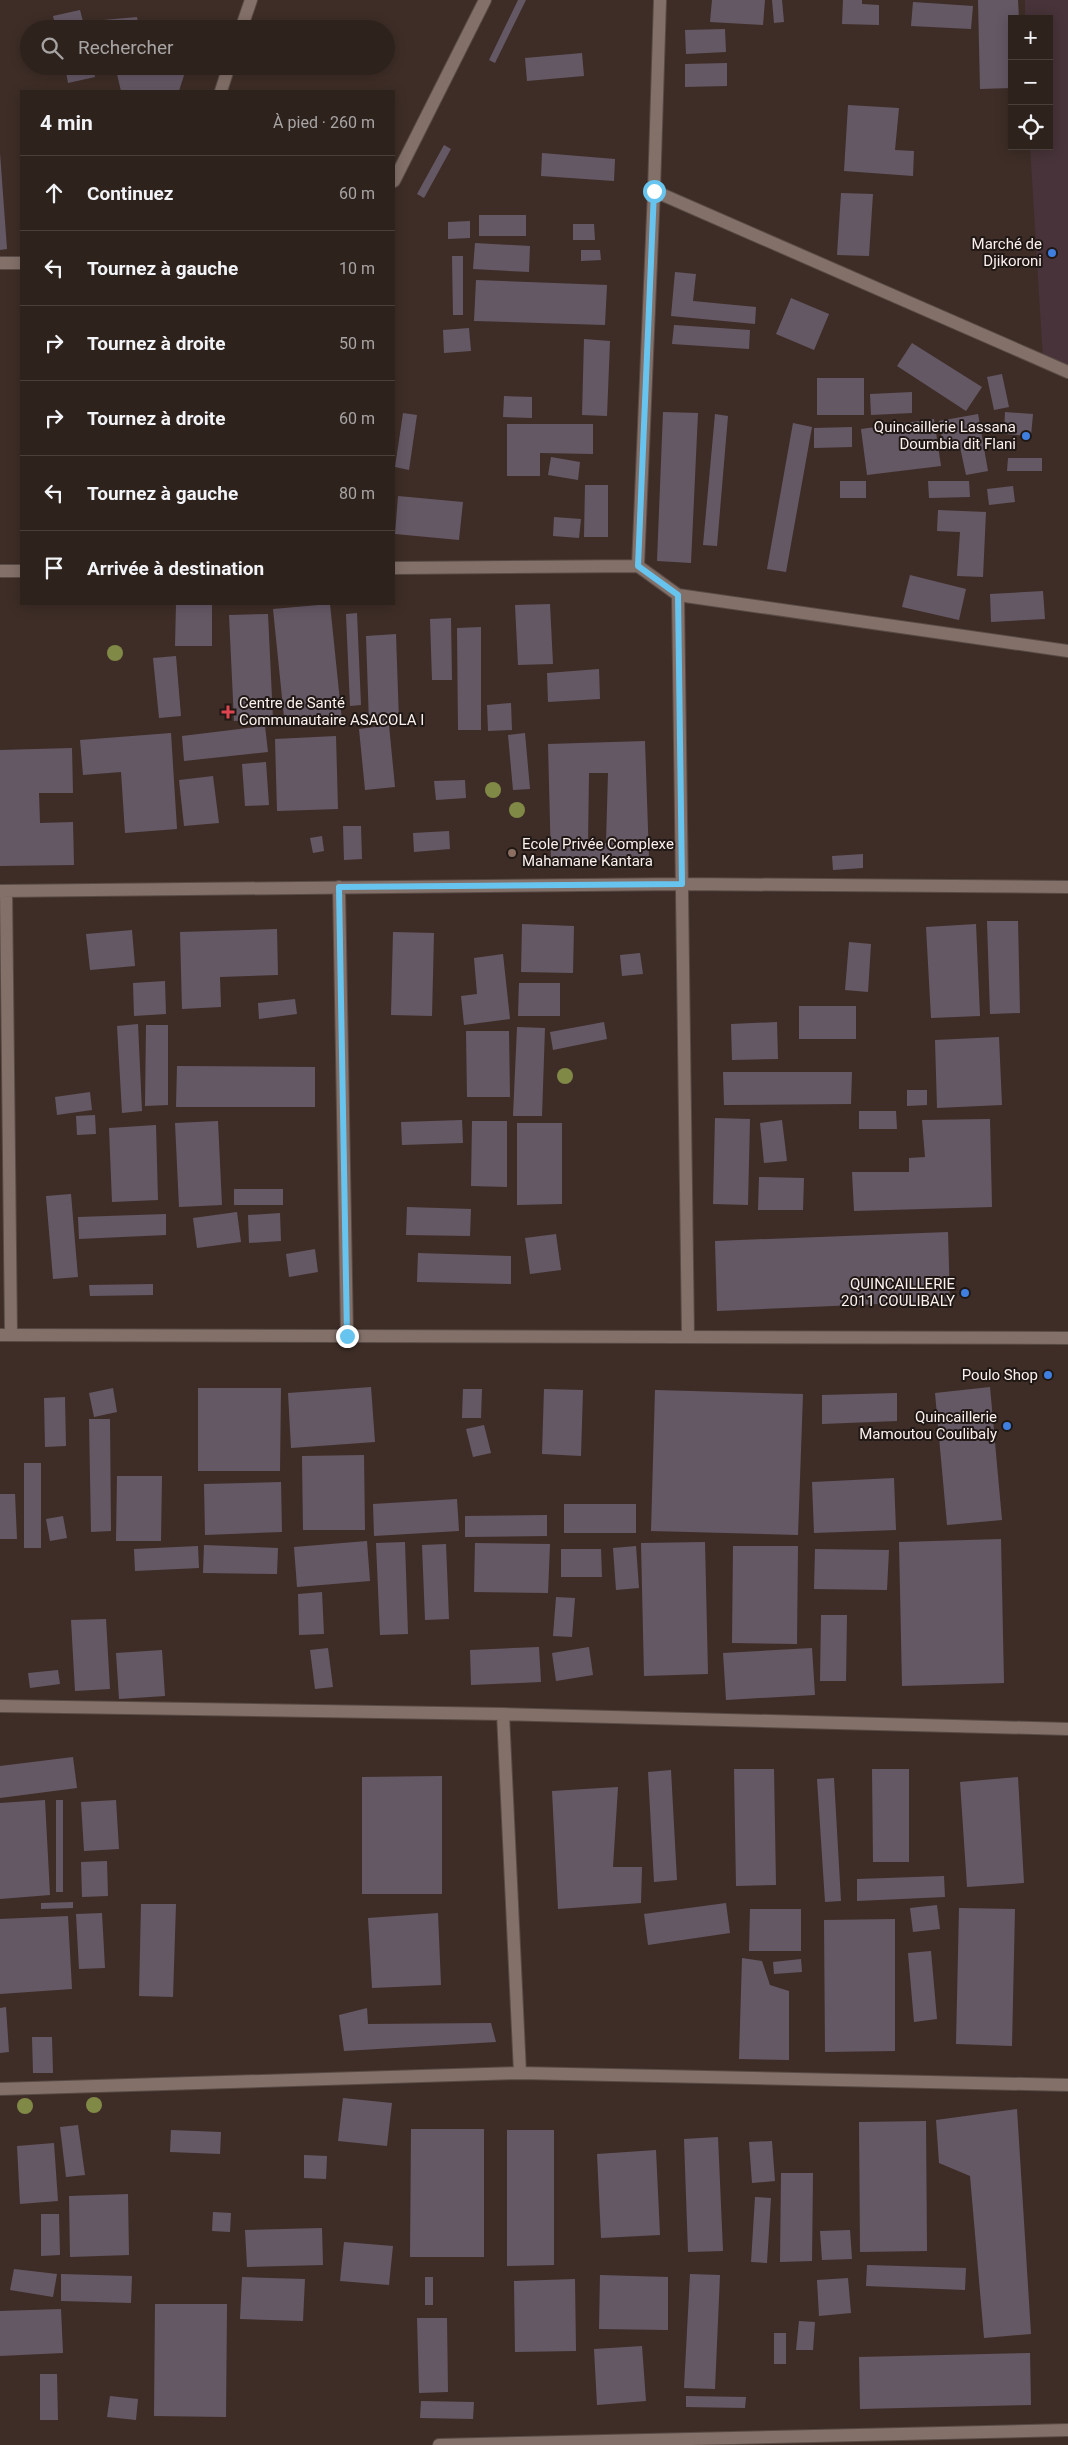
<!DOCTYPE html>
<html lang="fr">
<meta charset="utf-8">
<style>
:root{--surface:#2e221d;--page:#3a2f2a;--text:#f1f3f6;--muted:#a7a4a4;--line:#493f3b}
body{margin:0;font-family:Roboto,sans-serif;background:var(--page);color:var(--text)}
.controls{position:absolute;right:15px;top:15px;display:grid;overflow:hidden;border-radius:0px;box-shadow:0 2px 12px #0003}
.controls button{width:45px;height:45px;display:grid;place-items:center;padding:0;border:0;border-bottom:1px solid var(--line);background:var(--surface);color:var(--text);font:25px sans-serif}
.stop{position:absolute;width:15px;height:15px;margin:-11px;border:4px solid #67c4ef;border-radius:50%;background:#fff}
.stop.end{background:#67c4ef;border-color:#fff;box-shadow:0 1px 5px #0008}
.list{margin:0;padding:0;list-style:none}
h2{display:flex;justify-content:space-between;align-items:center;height:65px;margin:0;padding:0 20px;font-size:21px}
h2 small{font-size:16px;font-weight:400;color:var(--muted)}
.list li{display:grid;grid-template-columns:32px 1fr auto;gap:15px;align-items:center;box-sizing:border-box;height:75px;padding:0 20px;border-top:1px solid var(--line)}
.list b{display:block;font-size:19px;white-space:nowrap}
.list em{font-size:16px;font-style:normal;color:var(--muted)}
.icon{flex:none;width:28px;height:28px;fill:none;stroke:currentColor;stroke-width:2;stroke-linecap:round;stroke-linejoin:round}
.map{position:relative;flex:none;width:1068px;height:2445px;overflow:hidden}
.search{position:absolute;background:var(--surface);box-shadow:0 2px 12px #0003;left:20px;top:20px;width:375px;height:55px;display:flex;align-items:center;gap:12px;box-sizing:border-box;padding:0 18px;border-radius:28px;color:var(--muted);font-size:19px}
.panel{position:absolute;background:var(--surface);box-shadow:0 2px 12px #0003;left:20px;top:90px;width:375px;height:515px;border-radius:0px}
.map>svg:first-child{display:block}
.commercial{fill:#473339}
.building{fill:#655865;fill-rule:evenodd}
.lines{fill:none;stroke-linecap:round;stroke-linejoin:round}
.minor-casing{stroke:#584a45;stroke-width:14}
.minor{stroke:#837069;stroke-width:12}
.tree{fill:#818947}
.route{stroke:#67c4ef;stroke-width:6}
.shop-dot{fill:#3f7fe0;stroke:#1f1815;stroke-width:2}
.health-dot{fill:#e0444e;stroke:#1f1815;stroke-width:2}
.education-dot{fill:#8d6e63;stroke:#1f1815;stroke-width:2}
.labels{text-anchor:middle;stroke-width:4;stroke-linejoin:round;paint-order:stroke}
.poi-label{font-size:15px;fill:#fbf0ec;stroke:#1f1815;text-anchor:end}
</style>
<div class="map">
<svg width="1068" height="2445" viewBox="0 0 1068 2445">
<rect width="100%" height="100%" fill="#3e2d27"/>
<path class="commercial" d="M1025,0H1068V370L1043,360L1030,146H1049V19H1025Z"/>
<path class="building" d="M518,0H526L495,63L489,60Z
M712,0H765L763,25L710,22Z
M772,0H782L784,22L774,23Z
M843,0H862V4L879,5V25L842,24Z
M978,0H1018L1019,19H1012V88L980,89Z
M913,2L973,6L971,29L911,26Z
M80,10L85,29H56L53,16Z
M137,17L139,29H106L103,20Z
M725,29L726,52L686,54L685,30Z
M582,53L584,76L527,81L525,58Z
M727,63V86L685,87V64Z
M65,66H93L95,77L68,83Z
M115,66H187L179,91H121Z
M848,105L899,108L895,150L914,151L913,176L844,171Z
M444,145L451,149L424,198L417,194Z
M0,153L7,249L0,250Z
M542,153L615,159L614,181L541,176Z
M841,193L873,194L869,256L837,255Z
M479,215H526V236H479Z
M470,221V238L448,239V222Z
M573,224H594L595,240H573Z
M475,243L530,246L529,272L473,269Z
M581,250H600L601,260L581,261Z
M452,256H463V315H453Z
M675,272L696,274L693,301L756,307L755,324L671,316Z
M476,280L607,285L605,325L474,321Z
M791,298L829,314L814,350L776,334Z
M674,325L750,330L749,349L672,344Z
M469,328L471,351L444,353L443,330Z
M584,339L610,341L607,416L582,415Z
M912,343L982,387L966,411L897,366Z
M1002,374L1009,407L994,410L987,377Z
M817,378H864V415H817Z
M912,392V413L871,415L870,394Z
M504,396L532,397V418L503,417Z
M663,412L698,413L691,563L657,561Z
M1005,412L1033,414L1031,436L1004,434Z
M403,413L417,415L409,470L395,467Z
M715,414L728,416L717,546L703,545Z
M978,414L988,471L966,475L960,447L944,450L939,421Z
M934,419L941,466L867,475L861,429Z
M793,423L812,427L786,572L767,569Z
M507,424H593V454L540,453V476H507Z
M852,427V447L814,448V428Z
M551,457L580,462L578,480L548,475Z
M1008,458H1042V471H1007Z
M840,481H866V498H840Z
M928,481H969L970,497L929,498Z
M585,485H608V537H584Z
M1013,486L1015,502L989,505L987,489Z
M398,496L463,502L459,540L395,534Z
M938,510L986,512L983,577L957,576L960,532L937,531Z
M554,517L581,519L579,538L553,536Z
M910,575L966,589L959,620L902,607Z
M1043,591L1045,619L991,622L990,594Z
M176,604H212V646H175Z
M330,604L342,721L285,727L273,609Z
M550,604L553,664L518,665L515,605Z
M357,613L361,705L350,706L346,614Z
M268,614L273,719L234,721L229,615Z
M451,618L452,680H432L430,619Z
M481,627V730H458L457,628Z
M396,634L399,722L369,723L366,636Z
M176,656L181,716L159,718L153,658Z
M599,669L600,699L548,702L547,673Z
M511,703L512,730L488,731L487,705Z
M389,725L395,787L365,790L359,729Z
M265,726L268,752L184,761L182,736Z
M171,733L177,829L125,833L121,772L83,775L80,740Z
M525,733L530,789L513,790L508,735Z
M336,736L338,809L277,811L275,739Z
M645,741L649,859L551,862L548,744ZM589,773H608L606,843H588Z
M72,748L73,793H39L40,823L73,822L74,865L0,866V750Z
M266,762L269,805L245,806L242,764Z
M213,776L219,823L184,826L179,780Z
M465,780L466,798L436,800L434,781Z
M343,826H361L362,859L344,860Z
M449,831L450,849L414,852L413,833Z
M322,836L324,851L313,853L310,838Z
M863,854V868L833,870L832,856Z
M987,921H1018L1020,1013L990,1014Z
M522,924L574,926L573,973L521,972Z
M976,924L980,1016L931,1018L926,927Z
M277,929L278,975L220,977L221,1007L182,1009L180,932Z
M132,930L135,966L90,970L86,934Z
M393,932L434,933L432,1016L391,1015Z
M849,942L871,944L868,992L845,990Z
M640,953L643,974L622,976L620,955Z
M503,954L510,1019L464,1025L461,996L477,994L474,958Z
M165,981L166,1014L134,1016L133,983Z
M519,983H560V1016H518Z
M295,999L297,1014L259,1019L258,1003Z
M799,1006H856V1039H799Z
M604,1022L607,1039L553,1050L550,1032Z
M777,1022L778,1059L732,1060L731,1024Z
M138,1024L142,1111L122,1113L117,1026Z
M146,1025H168V1105L145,1106Z
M517,1027L545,1028L542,1116H513Z
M466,1031H509L510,1097H467Z
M999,1037L1002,1105L937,1108L935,1040Z
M177,1066L315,1067V1107H176Z
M723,1072H852L851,1104L724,1105Z
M907,1090H927V1105L907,1106Z
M90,1092L92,1110L57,1115L55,1097Z
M859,1111H896L897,1129H859Z
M95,1115L96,1134L77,1135L76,1116Z
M715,1118L750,1119L748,1205L713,1204Z
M990,1119L992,1207L854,1211L852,1172H909V1158L925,1157L922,1120Z
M462,1120L463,1143L402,1145L401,1122Z
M782,1120L787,1161L764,1163L760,1123Z
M218,1121L222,1205L179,1207L175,1123Z
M472,1121H507V1187L471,1186Z
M517,1123H562V1204L517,1205Z
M156,1125L158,1200L112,1202L109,1128Z
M759,1177L804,1178L803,1210H758Z
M234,1189H283V1205H234Z
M71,1194L78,1277L53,1279L46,1196Z
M407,1207L471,1209L470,1236L406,1235Z
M237,1212L241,1242L197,1248L193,1218Z
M280,1213L281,1241L249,1243L248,1215Z
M166,1214V1235L79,1239L78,1217Z
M948,1232L950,1301L717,1311L715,1241Z
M556,1234L561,1270L530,1274L525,1238Z
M315,1249L318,1272L289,1277L286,1254Z
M418,1253L511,1256V1284L417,1282Z
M153,1284V1295L90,1296L89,1285Z
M371,1387L375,1442L291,1448L288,1393Z
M990,1387L1002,1520L947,1525L935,1393Z
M113,1388L117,1412L94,1417L89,1393Z
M198,1388H281L280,1471H198Z
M463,1389H482L481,1418H462Z
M544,1389L583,1390L581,1456L542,1454Z
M655,1390L803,1394L798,1535L651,1531Z
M897,1393V1421L822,1424V1395Z
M65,1397L66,1446L45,1447L44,1398Z
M89,1419H110L111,1531L91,1532Z
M484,1425L491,1453L473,1457L466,1429Z
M364,1455L365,1530H303L302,1456Z
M24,1463H41V1548H24Z
M117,1476H162L161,1541H116Z
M894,1478L896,1530L814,1533L812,1482Z
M281,1482L282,1532L205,1535L204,1484Z
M0,1494H15L17,1539H0Z
M457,1499L459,1531L374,1536L373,1504Z
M564,1504H636V1533H564Z
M547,1515V1536L465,1537V1516Z
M63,1516L67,1538L50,1541L46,1519Z
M1001,1539L1004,1683L902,1686L899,1542Z
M367,1541L370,1581L297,1587L294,1547Z
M405,1542L408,1634L380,1635L376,1543Z
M705,1542L708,1674L644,1676L641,1543Z
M475,1543L550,1544L548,1593L474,1592Z
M446,1544L449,1619L425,1620L422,1545Z
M204,1545L278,1548L277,1574L203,1573Z
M198,1546L199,1568L135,1571L134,1549Z
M636,1546L639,1588L616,1590L613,1548Z
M733,1546H798L797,1644L732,1643Z
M561,1549H601L602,1577H561Z
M815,1549L889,1550L887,1590L814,1589Z
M322,1592L324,1634L299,1635L298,1594Z
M556,1597L575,1598L572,1637L553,1636Z
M821,1615H847L846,1681H820Z
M106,1619L110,1689L75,1691L71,1620Z
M539,1647L541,1682L471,1685L470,1650Z
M589,1647L593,1675L556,1681L552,1653Z
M328,1648L333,1687L315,1689L310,1650Z
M812,1648L815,1695L726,1700L723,1653Z
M162,1650L165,1696L119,1699L116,1653Z
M58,1670L60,1684L30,1688L28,1673Z
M73,1757L77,1788L0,1798V1766Z
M734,1769H774L776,1885L736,1886Z
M872,1769H909V1862H873Z
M671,1770L677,1880L654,1882L648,1772Z
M442,1776V1894H362V1777Z
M1018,1777L1024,1883L967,1887L960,1782Z
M834,1778L841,1901L825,1902L817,1779Z
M618,1787L613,1867H642L641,1903L558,1909L552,1791Z
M45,1800L50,1895L0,1899V1803Z
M56,1800H63V1892H56Z
M116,1800L119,1849L84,1851L81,1802Z
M107,1861L108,1896L82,1897L81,1862Z
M944,1876L945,1897L857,1901V1879Z
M73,1902V1908L41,1909V1903Z
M726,1903L730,1933L648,1945L644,1914Z
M141,1904H176L173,1997L139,1996Z
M937,1905L940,1929L913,1932L910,1908Z
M959,1908L1015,1909L1012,2046L956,2044Z
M750,1909H801V1951H749Z
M102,1913L105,1968L79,1969L76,1914Z
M438,1913L441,1985L372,1988L368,1918Z
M68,1916L72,1989L0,1994V1919Z
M895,1919V2051L825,2052L824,1920Z
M931,1951L937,2019L914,2022L908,1953Z
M742,1958L762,1961L770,1985L789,1991V2060L739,2059Z
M801,1959L802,1972L774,1974L773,1962Z
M6,2007L9,2052L0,2053V2008Z
M367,2008L368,2024L491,2023L496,2042L344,2051L339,2015Z
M32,2037H52L53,2073H33Z
M343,2098L392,2103L387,2146L338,2141Z
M1017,2109L1031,2334L984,2338L970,2176L939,2163L936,2120Z
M926,2121L927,2251L860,2252L859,2122Z
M78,2125L85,2175L66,2177L60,2127Z
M411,2129H484V2257H410Z
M171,2130L221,2132L220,2154L170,2152Z
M507,2130H554V2265L507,2266Z
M718,2137L723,2251L688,2252L684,2139Z
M772,2141L775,2181L752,2183L749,2142Z
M54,2143L58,2201L20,2204L17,2146Z
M656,2150L660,2235L601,2238L597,2154Z
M304,2155L327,2156L326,2179L304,2178Z
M781,2173H813L812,2261L780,2262Z
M128,2194L129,2255L70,2257L69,2196Z
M755,2197L771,2198L767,2263L751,2262Z
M213,2212L231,2213L230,2232L212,2231Z
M41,2214H59L60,2255L41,2256Z
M322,2228L323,2265L247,2267L245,2230Z
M850,2230L852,2259L822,2260L820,2231Z
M344,2242L393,2246L389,2285L340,2281Z
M867,2265L966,2268L965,2290L866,2286Z
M14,2269L57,2274L53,2297L10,2290Z
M61,2274L132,2276L131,2303L61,2301Z
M690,2274L720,2275L715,2389L684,2388Z
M600,2275L668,2277V2330L599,2329Z
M242,2277L305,2279L303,2321L240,2319Z
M425,2277H433V2305H425Z
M848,2278L851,2313L819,2316L817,2280Z
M575,2279L576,2351L515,2352L514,2281Z
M155,2304H227L226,2417L154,2416Z
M61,2309L63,2353L0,2356V2311Z
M417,2318H447L448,2392L419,2393Z
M799,2321L815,2322L813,2350H796Z
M774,2333H786V2364H774Z
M642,2346L646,2401L597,2405L594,2349Z
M1030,2353L1031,2405L860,2409L859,2357Z
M40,2374H57L58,2420H40Z
M110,2396L138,2399L136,2420L107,2417Z
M686,2396L746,2397L745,2408L686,2407Z
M421,2401L474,2402L473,2419L420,2418Z"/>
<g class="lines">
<defs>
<path id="minor" d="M241,29L251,0
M221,91L229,66
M394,181L485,0
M654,191L1068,372
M0,263H21
M638,566L654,191L660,0
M394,568L638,566L678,595L1068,651
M0,571H21
M678,595L688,1337
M339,887L347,1336
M0,891L682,884L1068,887
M6,891L11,1335
M0,1335L1068,1338
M0,1706L503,1714L1068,1729
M503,1714L520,2073
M0,2089L520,2073L1068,2085
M439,2445L1068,2430"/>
</defs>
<use href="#minor" class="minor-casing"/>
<use href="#minor" class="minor"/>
</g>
<g class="tree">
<circle cx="115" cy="653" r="8"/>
<circle cx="493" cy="790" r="8"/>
<circle cx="517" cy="810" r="8"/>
<circle cx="565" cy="1076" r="8"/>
<circle cx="94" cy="2105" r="8"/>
<circle cx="25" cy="2106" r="8"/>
</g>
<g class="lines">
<path class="route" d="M347,1336L339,887L682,884L678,595L638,566L654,191"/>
</g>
<g class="shop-dot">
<circle cx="1052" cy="253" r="5"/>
<circle cx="1026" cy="436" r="5"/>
<circle cx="965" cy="1293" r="5"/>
<circle cx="1048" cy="1375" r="5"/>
<circle cx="1007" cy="1426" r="5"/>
</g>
<path class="health-dot" d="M225.5 704.5h5v5h5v5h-5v5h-5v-5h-5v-5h5z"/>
<circle class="education-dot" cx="512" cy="853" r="5"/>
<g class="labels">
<g class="poi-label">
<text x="1042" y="249">Marché de<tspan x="1042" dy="17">Djikoroni</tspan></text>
<text x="1016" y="432">Quincaillerie Lassana<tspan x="1016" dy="17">Doumbia dit Flani</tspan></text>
<text x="239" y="708" text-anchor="start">Centre de Santé<tspan x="239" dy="17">Communautaire ASACOLA I</tspan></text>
<text x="522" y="849" text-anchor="start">Ecole Privée Complexe<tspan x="522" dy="17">Mahamane Kantara</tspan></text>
<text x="955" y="1289">QUINCAILLERIE<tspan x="955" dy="17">2011 COULIBALY</tspan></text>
<text x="1038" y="1380">Poulo Shop</text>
<text x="997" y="1422">Quincaillerie<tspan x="997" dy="17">Mamoutou Coulibaly</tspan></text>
</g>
</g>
</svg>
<div class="controls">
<button>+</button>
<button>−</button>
<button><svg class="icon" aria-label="locate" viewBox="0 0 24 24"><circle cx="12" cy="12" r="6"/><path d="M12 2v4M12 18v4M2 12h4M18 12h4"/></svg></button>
</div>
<div class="stop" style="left:654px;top:191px"></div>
<div class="stop end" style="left:347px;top:1336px"></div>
<div class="search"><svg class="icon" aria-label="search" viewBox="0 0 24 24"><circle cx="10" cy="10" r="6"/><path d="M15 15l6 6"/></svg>Rechercher</div>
<section class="panel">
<h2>4 min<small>À pied · 260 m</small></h2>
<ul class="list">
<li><svg class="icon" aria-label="ahead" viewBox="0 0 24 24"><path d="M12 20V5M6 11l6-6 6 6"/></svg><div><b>Continuez</b></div><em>60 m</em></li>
<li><svg class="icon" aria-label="left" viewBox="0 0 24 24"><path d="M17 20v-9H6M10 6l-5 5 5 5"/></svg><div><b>Tournez à gauche</b></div><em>10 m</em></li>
<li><svg class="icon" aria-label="right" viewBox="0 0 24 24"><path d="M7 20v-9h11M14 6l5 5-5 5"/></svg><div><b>Tournez à droite</b></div><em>50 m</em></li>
<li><svg class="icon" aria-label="right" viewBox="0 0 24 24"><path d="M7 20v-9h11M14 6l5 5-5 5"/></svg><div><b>Tournez à droite</b></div><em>60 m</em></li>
<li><svg class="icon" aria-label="left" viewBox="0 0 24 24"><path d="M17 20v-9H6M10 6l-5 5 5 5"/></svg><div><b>Tournez à gauche</b></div><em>80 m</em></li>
<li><svg class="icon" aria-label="arrive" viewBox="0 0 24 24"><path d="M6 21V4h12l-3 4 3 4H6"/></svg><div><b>Arrivée à destination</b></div></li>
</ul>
</section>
</div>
